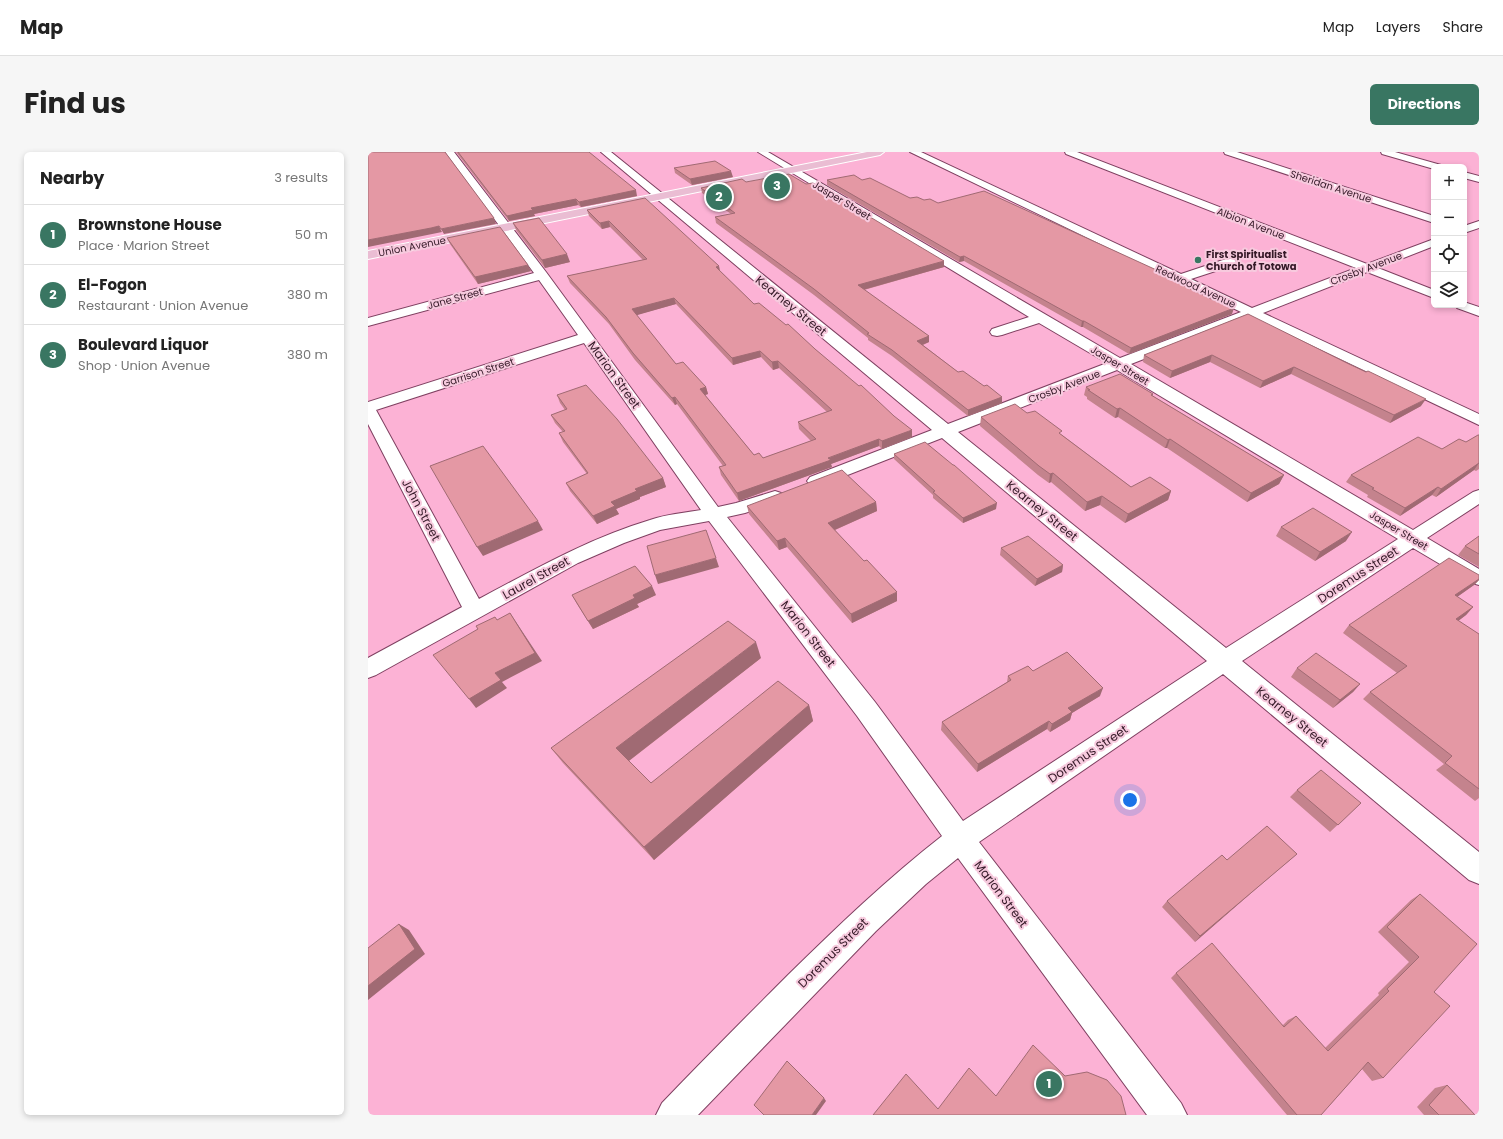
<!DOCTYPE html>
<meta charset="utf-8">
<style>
:root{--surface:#fff;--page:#f6f6f6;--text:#222;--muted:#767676;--line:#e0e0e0;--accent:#397662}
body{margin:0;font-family:Poppins,sans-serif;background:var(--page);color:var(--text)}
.controls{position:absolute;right:12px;top:12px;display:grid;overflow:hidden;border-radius:6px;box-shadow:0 2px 6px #0003}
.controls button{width:36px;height:36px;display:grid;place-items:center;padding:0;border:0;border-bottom:1px solid var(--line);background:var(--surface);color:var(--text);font:20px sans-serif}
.you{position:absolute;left:762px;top:648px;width:14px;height:14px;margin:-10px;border:3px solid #fff;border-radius:50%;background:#1a73e8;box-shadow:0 0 0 6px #1a73e833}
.badge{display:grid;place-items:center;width:26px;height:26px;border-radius:50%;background:var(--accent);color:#fff;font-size:13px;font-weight:700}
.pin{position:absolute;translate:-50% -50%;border:2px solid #fff;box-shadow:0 1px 4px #0006}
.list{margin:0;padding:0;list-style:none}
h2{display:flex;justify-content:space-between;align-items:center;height:52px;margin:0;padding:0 16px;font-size:17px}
h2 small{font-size:13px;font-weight:400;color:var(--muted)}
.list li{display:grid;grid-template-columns:26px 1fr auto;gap:12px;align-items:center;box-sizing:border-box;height:60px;padding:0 16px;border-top:1px solid var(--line)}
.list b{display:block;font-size:15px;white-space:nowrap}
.list p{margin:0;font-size:13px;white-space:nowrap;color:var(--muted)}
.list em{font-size:13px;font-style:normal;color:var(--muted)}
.icon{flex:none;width:22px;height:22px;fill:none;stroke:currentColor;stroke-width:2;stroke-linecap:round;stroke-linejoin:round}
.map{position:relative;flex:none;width:1111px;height:963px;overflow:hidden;border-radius:6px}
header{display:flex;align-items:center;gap:24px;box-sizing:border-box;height:56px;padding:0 20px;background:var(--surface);border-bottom:1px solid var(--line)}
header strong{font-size:19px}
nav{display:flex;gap:22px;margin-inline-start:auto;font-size:14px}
.intro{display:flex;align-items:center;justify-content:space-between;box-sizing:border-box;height:96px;padding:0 24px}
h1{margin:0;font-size:28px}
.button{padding:10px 18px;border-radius:6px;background:var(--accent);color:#fff;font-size:14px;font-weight:700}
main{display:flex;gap:24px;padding:0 24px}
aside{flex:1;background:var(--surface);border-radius:6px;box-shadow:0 2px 6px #0003}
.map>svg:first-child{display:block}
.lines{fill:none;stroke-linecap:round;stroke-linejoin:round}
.minor-casing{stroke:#7f4061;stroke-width:2}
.major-casing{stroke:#fff;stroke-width:2}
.minor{fill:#fff;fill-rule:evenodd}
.major{fill:#eabdd3;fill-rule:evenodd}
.wall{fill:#c4838d;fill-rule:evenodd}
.shaded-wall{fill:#a06a73}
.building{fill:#e498a4;stroke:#a06a73;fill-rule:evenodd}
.poi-dot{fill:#397662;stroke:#f7cade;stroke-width:1.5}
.labels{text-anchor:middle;stroke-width:4;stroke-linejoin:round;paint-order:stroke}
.far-street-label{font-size:10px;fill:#341927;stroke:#f7cade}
.far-poi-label{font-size:10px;font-weight:bold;fill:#341927;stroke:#f7cade;text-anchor:start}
.street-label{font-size:12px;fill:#341927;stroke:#f7cade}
</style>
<header>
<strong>Map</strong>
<nav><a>Map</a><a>Layers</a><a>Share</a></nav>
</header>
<div class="intro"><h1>Find us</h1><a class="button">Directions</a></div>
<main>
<aside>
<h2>Nearby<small>3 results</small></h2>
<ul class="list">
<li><span class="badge">1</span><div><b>Brownstone House</b><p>Place · Marion Street</p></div><em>50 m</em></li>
<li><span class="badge">2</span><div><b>El-Fogon</b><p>Restaurant · Union Avenue</p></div><em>380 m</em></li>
<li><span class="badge">3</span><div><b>Boulevard Liquor</b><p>Shop · Union Avenue</p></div><em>380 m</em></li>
</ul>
</aside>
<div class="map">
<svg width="1111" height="963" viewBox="0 0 1111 963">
<rect width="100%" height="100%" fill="#fcb2d5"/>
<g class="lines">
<defs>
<path id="minor" d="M77,0H86L178,120L350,355L368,351L407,339L413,341L416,345L413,349L377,361L359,365L507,550L595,669L839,509L574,286L454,333L448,335L442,333L439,329L442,325L564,278L233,0H243L580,272L739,211L671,171L634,183L629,184L624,183L622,180L624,177L661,165L390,0H400L752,206L873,160L542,0H553L813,122L858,107H866L868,110L866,113L823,127L884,156L988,116L698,2L697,0H709L999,112L1066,87V94L1010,116L1066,138V146L999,120L895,161L1111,262V273L884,165L763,212L1045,378L1105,340L1111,338V352L1059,386L1111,417V433L1104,431L1045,396L874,509L1111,700V732L1101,728L855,522L611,690L813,951L819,963H779L590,706L558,732L508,779L330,963H288L294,951C335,908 378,865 420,823C470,774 519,727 574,684L489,564L341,369L292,378L256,391L210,411L8,523L0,526V506L94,455L0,272V250L210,183L171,128L0,174V166L166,121ZM216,191L333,358C316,361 299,362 282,368C222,386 167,417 111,447L8,258ZM749,218L1030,387L858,496L590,280Z
M856,0H869L1066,64V71L857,2Z
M1013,0H1027L1073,13L1075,15H1066V17L1014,2Z
M1096,20L1111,24V30L1096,26Z
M1111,69V76L1096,81V74Z
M1096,150L1111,155V164L1089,156L1087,153H1096Z"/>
<path id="major" d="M499,0H516L512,3L0,107V99Z"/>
</defs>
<use href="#minor" class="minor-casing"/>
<use href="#major" class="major-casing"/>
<use href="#minor" class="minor"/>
<use href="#major" class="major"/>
</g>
<path class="wall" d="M88,0H221L269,44L213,55L210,53L166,62L167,64L141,69Z
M306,16L365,25L324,33L307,21Z
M459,28H494L542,46L570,51L794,123L864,162L761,202L715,175H713L596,109L591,110L459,33Z
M378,30L576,115L496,138L561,184V190L555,193L590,220L634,245V251L600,264L524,204L500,188V186L446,143L348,71L347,65L363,62L334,41L333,36Z
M219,58L351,114L352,119L386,152L447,197L544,285L514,297L511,294L463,312L464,315L371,349L353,323L351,315L355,314L309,252L307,253L267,208L241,172L202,131L199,124L275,108L242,75L234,77L221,64ZM308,152L365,213L393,205L405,218L411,216L459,260L430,270L431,277L443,289L395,306L386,303L337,243L340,242L338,235L308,212L268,163Z
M145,71L202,110L177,116L148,78Z
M79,86L163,119L110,132L82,92Z
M880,162L1053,254L1022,271L923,222L892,236L842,210L802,226L775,210L776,203Z
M718,235L785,242V244L916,323L911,332L879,350L799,296H797L750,265L747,266L719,247V245L716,243Z
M189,243L295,326L298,335L272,345V347L248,357L251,362L229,372L202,339L198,331L219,322L195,290L191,281L195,280L187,271L183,263L197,258L192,251Z
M659,261L694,283L763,335L803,339L800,348L757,371L732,353L717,359L683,330L681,331L670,323L612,274L613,265Z
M1111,283V317L1108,319L1106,318L1068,345L1064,343L1032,364L999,345L1000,343L978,330L983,323L1098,290Z
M526,302L628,357L595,371L565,346V343L526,307Z
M508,350L509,359L467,378L529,449L484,471L419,395L411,398L381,362L379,354Z
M913,375L978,389L947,409L908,384Z
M1111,384V415L1090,403L1097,394Z
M633,396L695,413L694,420L667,434L632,403Z
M1111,423V428L1106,433L1089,445L1105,455L1098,463L1090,469L1111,482V646L1107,649L1068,618L1076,612L995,547L1002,540L1029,521L975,481L981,473Z
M204,443H288L269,452L271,455L225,477L209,452Z
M393,506L261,609L283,631L441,553L445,569L286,708L195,611L183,596Z
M929,516L992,532L985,540L965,556L923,525Z
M665,519L732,544L704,561L702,568L682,580L679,577L609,620L573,578L574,570L639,530L640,524Z
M929,638L993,651L962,680L922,645Z
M921,708L827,790L794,755L799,749Z
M1052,742L1066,840L1015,926L1004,929L994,917L953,963H919L803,826L808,821L915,873L920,868L928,864L957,896L1011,843L1010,841L1041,810L1010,780L1043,748Z
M1079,933L1107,963H1056L1049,955L1067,936Z"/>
<path class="shaded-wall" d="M363,19L365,25L324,33L322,27Z
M268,38L269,44L213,55L211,50Z
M208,47L210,53L166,62L167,64L141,69L139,64L163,56Z
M126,66L128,72L76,82L73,77Z
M241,69L242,75L234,77L232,71Z
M71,74L74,80L0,95V88Z
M199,102L202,110L177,116L174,108Z
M596,104V109L591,110L592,105Z
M576,109V115L491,139L490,133Z
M160,113L163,119L110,132L107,125Z
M351,114L352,121L348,115Z
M306,146L308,152L266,164L264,157Z
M866,156L864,162L761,202L763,196Z
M714,169H716L715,175H713Z
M561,184V190L549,195V189Z
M392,199L393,205L365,213L364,206Z
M844,203L842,210L802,226L804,219Z
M410,209L411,216L405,218L404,210Z
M926,215L923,222L892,236L895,229Z
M338,235L340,242L334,244L332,237Z
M307,245L309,252L307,253L304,246Z
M634,245V251L600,264V258Z
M1058,247L1053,254L1022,271L1026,263Z
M752,256L750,265L747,266L749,257Z
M544,278V285L514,297V289Z
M511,287V294L463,312L464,315L371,349L369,341Z
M802,287L799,296H797L800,288Z
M1111,311L1106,318L1068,345L1073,337Z
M685,321L683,330L681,331L682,322Z
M916,323L911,332L879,350L883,341Z
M295,326L298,335L272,345V347L248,357L251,362L229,372L225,364L243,350L267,337Z
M1070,335L1064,343L1032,364L1037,356Z
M803,339L800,348L757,371L760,362Z
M734,344L732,353L717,359L719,350Z
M508,350L509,359L462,380L460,371Z
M629,351L628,357L595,371V366Z
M170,369L175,378L115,404L109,395Z
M984,380L978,389L947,409L952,400Z
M417,386L419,395L411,398L409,389Z
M348,406L351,415L290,432L287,423Z
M695,413L694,420L667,434L669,427Z
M1111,427V428L1106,433L1079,452L1087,443Z
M284,434L288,443L269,452L271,455L225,477L220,469L265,443Z
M529,440V449L484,471L483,462Z
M1105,455L1098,463L1081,476L1088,467Z
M142,461L174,509L134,530L139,536L108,556L101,547L127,521Z
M388,490L393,506L258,611L248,596Z
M992,532L985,540L965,556L972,548Z
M735,536L732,544L704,561L702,568L682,580L684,572L700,556Z
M441,553L445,569L286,708L276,695Z
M681,569L679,577L609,620L610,612Z
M929,702L921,708L827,790L832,784Z
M31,772L41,778L57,802L0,848V834Z
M456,946L458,949L448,963H444Z"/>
<path class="building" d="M0,0H77L126,66L73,77L71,74L63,76L0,88Z
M90,0H221L268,38L211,50L208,47L163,56L165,58L139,64Z
M347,9L363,19L322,27L306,16Z
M421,22L438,32L445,31L576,109L490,133L561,184L549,189L590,220L595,219L616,234L619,233L634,245L600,258L524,198L499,182L501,181L446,137L347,65L367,61L333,36L374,27L378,30Z
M486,23L494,28L502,26L542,46L549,45L556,48L562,47L570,51L616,39L795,121L792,122L845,148L847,147L866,156L763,196L716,169H714L596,104L592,105L459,28Z
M277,46L351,114L348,115L386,152L391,151L418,173L420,172L447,197L491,234L493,233L526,264L544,278L514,289L511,287L460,306L463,308L369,341L351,315L358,313L307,245L304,246L265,201L238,165L199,124L279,107L241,69L232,71L219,58ZM306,146L364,206L392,199L404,210L410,209L464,258L430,270L448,287L395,306L391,301L386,303L332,237L338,235L315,210L308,212L264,157Z
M171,66L199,102L174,108L145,71Z
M132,75L160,113L107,125L79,86Z
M880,162L981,212L998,220L1000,219L1058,247L1026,263L926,215L895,229L844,203L804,219L776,203Z
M752,222L785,242L783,243L916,323L883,341L802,287L800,288L752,256L749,257L720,238H722L718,235Z
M218,233L249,267L295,326L267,337L269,339L243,350L247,354L225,364L198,331L220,321L191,281L197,279L183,263L199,257L189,243Z
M647,252L659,261L667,259L694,279L691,281L763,335L782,325L803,339L760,362L734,344L719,350L685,321L682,322L671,314L613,265Z
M1110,283H1111V311L1073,337L1070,335L1037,356L1004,337L1006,336L983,323L1050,285L1074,297L1091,287L1098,290Z
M557,290L585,313H586L629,351L595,366L565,340L567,339L526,302Z
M115,294L170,369L109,395L62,314Z
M474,318L508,350L460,371L496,409L499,408L529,440L483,462L417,386L409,389L379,354Z
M945,356L984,380L952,400L913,375Z
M338,378L348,406L287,423L279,394Z
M660,384L695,413L669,427L633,396Z
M1111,384V402L1097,394Z
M1081,406L1111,423V427L1087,443L1105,455L1088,467L1111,482V637L1077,611L1084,604L1002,540L1039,514L981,473Z
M267,414L284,434L265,443L267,446L220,469L204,443Z
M142,461L167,501L127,521L133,528L101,547L65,503L110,477L108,474L127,465L129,468Z
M360,469L388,490L248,596L283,631L410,529L441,553L276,695L183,596Z
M699,500L735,536L700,556L704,560L684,572L681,569L610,612L574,570L643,528L640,524L660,514L665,519Z
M948,501L992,532L972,548L929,516Z
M953,618L993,651L970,673L929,638Z
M899,674L929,702L832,784L799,749L854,703L859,708Z
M1052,742L1109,792L1066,840L1082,854L1015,926L1000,910L953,963H929L808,821L844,791L916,875L928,864L960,899L1021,839L1019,837L1051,805L1019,775Z
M31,772L47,797L0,834V796Z
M665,893L697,924L719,920L739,928L753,944L758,963H505L538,922L570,957L601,916L628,944Z
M419,909L456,946L444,963H396L386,953Z
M1079,933L1107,963H1071L1061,953Z"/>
<circle class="poi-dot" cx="830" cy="108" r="4"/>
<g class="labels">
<g class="far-street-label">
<text transform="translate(963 34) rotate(18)" y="4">Sheridan Avenue</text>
<text transform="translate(474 48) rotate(31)" y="4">Jasper Street</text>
<text transform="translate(883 71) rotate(21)" y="4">Albion Avenue</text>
<text transform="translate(44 94) rotate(-11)" y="4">Union Avenue</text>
<text transform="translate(998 116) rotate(-21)" y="4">Crosby Avenue</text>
<text transform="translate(828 134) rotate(25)" y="4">Redwood Avenue</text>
<text transform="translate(87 146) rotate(-15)" y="4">Jane Street</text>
<text transform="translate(752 213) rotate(31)" y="4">Jasper Street</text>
<text transform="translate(110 220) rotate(-18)" y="4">Garrison Street</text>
<text transform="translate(696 234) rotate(-21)" y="4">Crosby Avenue</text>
<text transform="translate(1031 378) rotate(31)" y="4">Jasper Street</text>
</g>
<g class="far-poi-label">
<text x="838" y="106">First Spiritualist<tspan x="838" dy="12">Church of Totowa</tspan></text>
</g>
<g class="street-label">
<text transform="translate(423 154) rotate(39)" y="4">Kearney Street</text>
<text transform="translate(246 223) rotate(54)" y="4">Marion Street</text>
<text transform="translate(53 358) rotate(62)" y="4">John Street</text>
<text transform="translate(674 359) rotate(39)" y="4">Kearney Street</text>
<text transform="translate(990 423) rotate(-33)" y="4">Doremus Street</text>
<text transform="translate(168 426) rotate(-29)" y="4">Laurel Street</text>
<text transform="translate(440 482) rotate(52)" y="4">Marion Street</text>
<text transform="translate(924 565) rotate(39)" y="4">Kearney Street</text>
<text transform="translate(720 602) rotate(-34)" y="4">Doremus Street</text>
<text transform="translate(633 742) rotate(53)" y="4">Marion Street</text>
<text transform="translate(465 801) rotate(-45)" y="4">Doremus Street</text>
</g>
</g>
</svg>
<div class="controls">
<button>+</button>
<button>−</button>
<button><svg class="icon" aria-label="locate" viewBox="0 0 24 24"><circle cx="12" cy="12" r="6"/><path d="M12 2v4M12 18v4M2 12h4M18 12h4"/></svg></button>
<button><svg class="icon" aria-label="layers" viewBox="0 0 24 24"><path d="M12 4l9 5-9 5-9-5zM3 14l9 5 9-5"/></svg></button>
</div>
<div class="you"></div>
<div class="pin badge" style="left:681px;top:932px">1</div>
<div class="pin badge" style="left:351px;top:45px">2</div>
<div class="pin badge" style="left:409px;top:34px">3</div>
</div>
</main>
